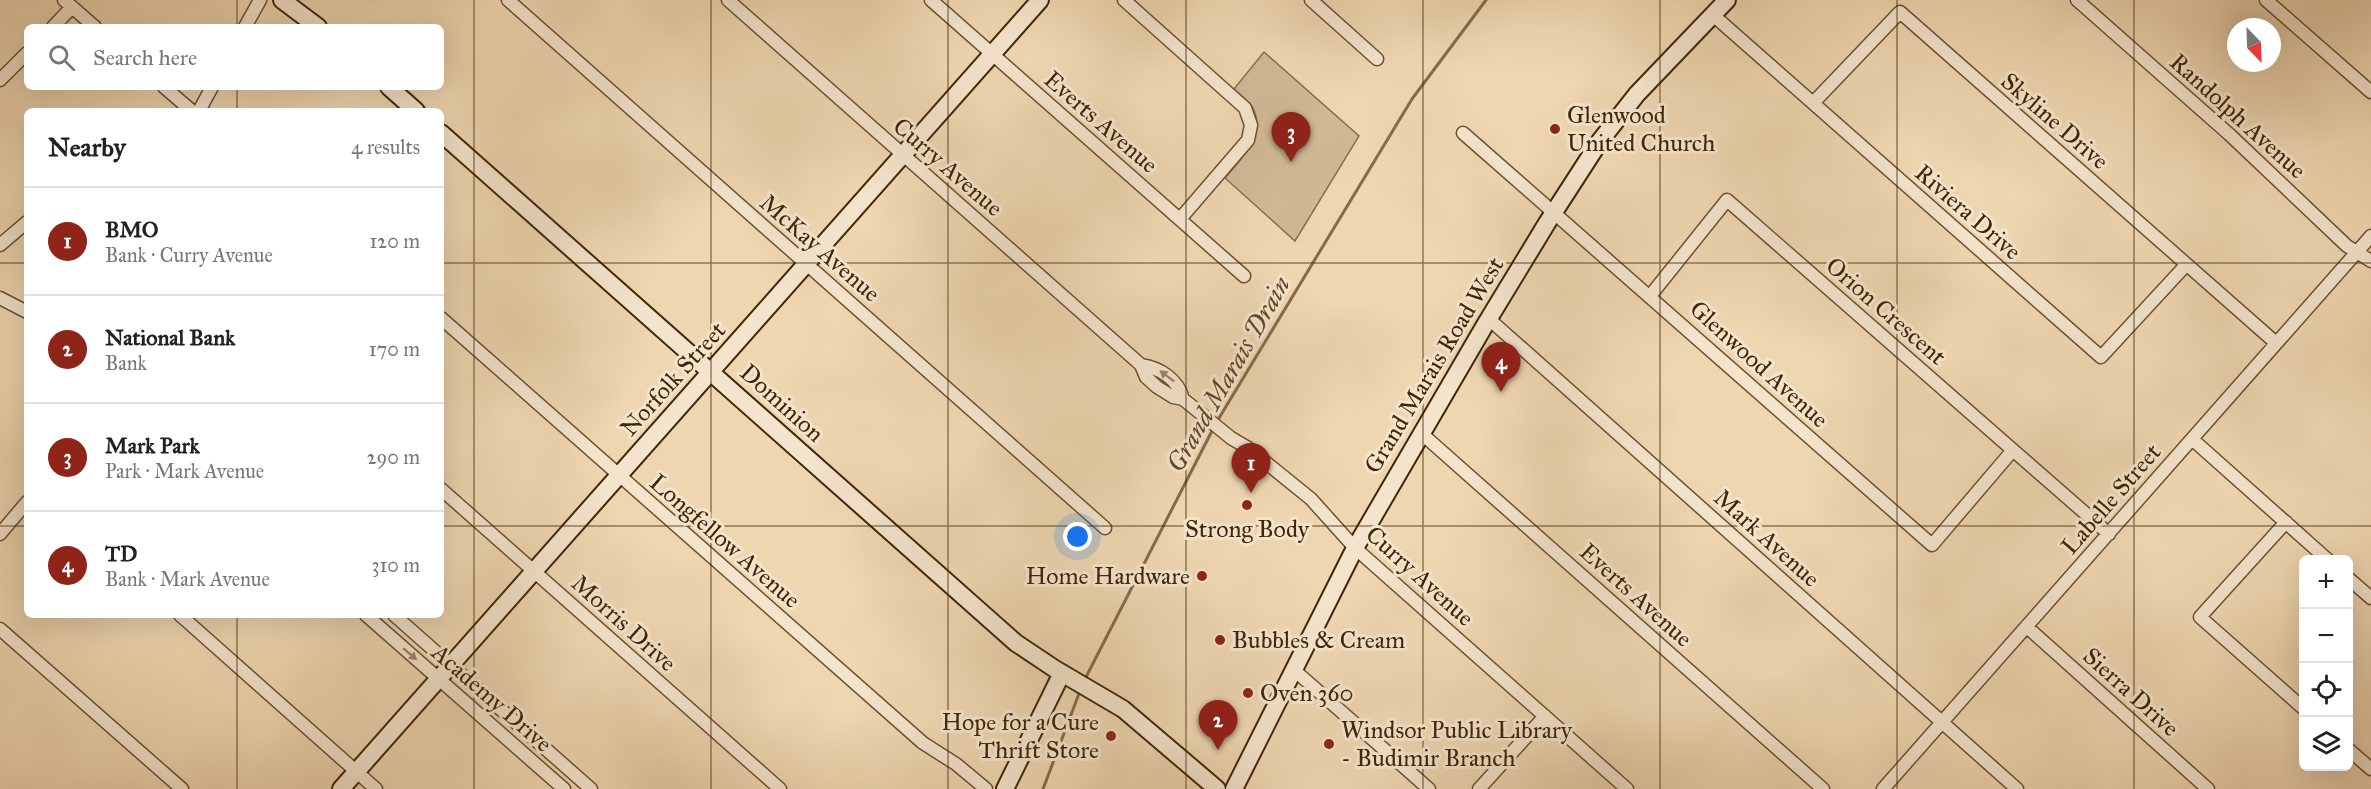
<!DOCTYPE html>
<meta charset="utf-8">
<style>
:root{--surface:#fff;--page:#f6f6f6;--text:#222;--muted:#767676;--line:#e0e0e0;--accent:#8f2418}
body{margin:0;font-family:"IM FELL Great Primer",serif;background:var(--page);color:var(--text)}
.controls{position:absolute;right:18px;bottom:18px;display:grid;overflow:hidden;border-radius:9px;box-shadow:0 6px 24px #0002}
.controls button{width:54px;height:54px;display:grid;place-items:center;padding:0;border:0;border-bottom:2px solid var(--line);background:var(--surface);color:var(--text);font:30px sans-serif}
.compass{position:absolute;left:2227px;top:18px;width:54px;height:54px;border-radius:50%;background:var(--surface);box-shadow:0 6px 24px #0002;rotate:157deg}
.you{position:absolute;left:1078px;top:537px;width:21px;height:21px;margin:-15px;border:4px solid #fff;border-radius:50%;background:#1a73e8;box-shadow:0 0 0 9px #1a73e833}
.badge{display:grid;place-items:center;width:39px;height:39px;border-radius:50%;background:var(--accent);color:#fff;font-size:20px;font-weight:700}
.pin{position:absolute;translate:-50% -50px;filter:drop-shadow(0 2px 3px #0008)}
.pin::after{content:'';position:absolute;top:32px;width:21px;height:18px;background:inherit;clip-path:polygon(0 0,100% 0,50% 100%)}
.list{margin:0;padding:0;list-style:none}
h2{display:flex;justify-content:space-between;align-items:center;height:78px;margin:0;padding:0 24px;font-size:26px}
h2 small{font-size:20px;font-weight:400;color:var(--muted)}
.list li{display:grid;grid-template-columns:39px 1fr auto;gap:18px;align-items:center;box-sizing:border-box;height:108px;padding:0 24px;border-top:2px solid var(--line)}
.list b{display:block;font-size:22px;white-space:nowrap}
.list p{margin:0;font-size:20px;white-space:nowrap;color:var(--muted)}
.list em{font-size:20px;font-style:normal;color:var(--muted)}
.icon{flex:none;width:33px;height:33px;fill:none;stroke:currentColor;stroke-width:2;stroke-linecap:round;stroke-linejoin:round}
.map{position:relative;flex:none;width:2371px;height:789px;overflow:hidden}
.search{position:absolute;background:var(--surface);box-shadow:0 6px 24px #0002;left:24px;top:24px;width:420px;height:66px;display:flex;align-items:center;gap:15px;box-sizing:border-box;padding:0 21px;border-radius:9px;color:var(--muted);font-size:22px}
.panel{position:absolute;background:var(--surface);box-shadow:0 6px 24px #0002;left:24px;top:108px;width:420px;height:510px;border-radius:9px}
.map>svg:first-child{display:block}
.green{fill:#d0b894;stroke:#886f4c;stroke-width:1.5}
.lines{fill:none;stroke-linecap:round;stroke-linejoin:round}
.stream{stroke:#846c49;stroke-width:3}
.street-casing{stroke:#6b5230;stroke-width:15}
.secondary-casing{stroke:#3f2605;stroke-width:20}
.street{stroke:#f4e4cc;stroke-width:12}
.secondary{stroke:#f4e4cc;stroke-width:16}
.oneway{fill:#9a8568}
.grid{fill:none;stroke:#3f2605;stroke-width:1.5;stroke-opacity:0.55}
.poi-dot{fill:#8f2418;stroke:#f4e4cc;stroke-width:2}
.labels{text-anchor:middle;stroke-width:6;stroke-linejoin:round;paint-order:stroke}
.poi-label{font-size:24px;fill:#3f2605;stroke:#f4e4cc;text-anchor:start}
.street-label{font-size:24px;fill:#3f2605;stroke:#f4e4cc}
.water-label{font-size:26px;font-style:italic;fill:#624927;stroke:#f4e4cc}
</style>
<div class="map">
<svg width="2371" height="789" viewBox="0 0 2371 789">
<rect width="100%" height="100%" fill="#eed6b1"/>
<filter id="stains"><feTurbulence type="fractalNoise" baseFrequency=".00333" numOctaves="4"/><feColorMatrix values="0 0 0 0 .2 0 0 0 0 .09 0 0 0 0 .02 0 0 0 .5 -.17"/></filter>
<radialGradient id="worn" r=".72"><stop offset=".6" stop-color="#630" stop-opacity="0"/><stop offset="1" stop-color="#630" stop-opacity=".3"/></radialGradient>
<path class="green" d="M1264,52L1359,136L1295,241L1225,178C1241,159 1265,137 1254,110C1252,103 1240,95 1234,89Z"/>
<g class="lines">
<path class="stream" d="M1216,423L1412,99L1486,0
M1085,679L1213,429
M1043,789L1080,691"/>
<defs>
<path id="street" d="M64,0L95,27
M508,0L1105,528
M728,0L1141,365L1146,377L1157,387L1173,397L1183,399L1231,438L1248,448L1311,499L1355,548L1627,789
M931,0L1244,276
M1124,0L1245,108L1251,125L1248,140L1180,219
M1311,0L1377,59
M2077,0L2230,135L2347,246L2371,261
M2266,0L2371,92
M1713,15L2101,357L2186,265
M53,27L72,7
M245,27L260,0
M0,80L27,53
M164,87L192,111
M1813,103L1900,12L2276,343
M199,111L212,87
M1463,133L1932,545L2013,450
M0,245L27,222
M1650,296L1727,200L2109,534
M0,298L27,312
M441,318L923,743L956,764L986,789
M1489,319L2017,789
M1141,365C1160,368 1178,379 1183,399
M1421,433L1823,789
M2192,439L2328,560
M441,489L780,789
M2286,522L2200,617L2304,709
M0,534L27,502
M2348,578L2371,598
M180,615L376,789
M366,615L564,789
M394,615L591,789
M2027,627L2208,789
M0,629L182,789
M1293,669L1429,789
M2348,749L2371,769
M1479,789L1545,716
M1883,789L2371,236"/>
<path id="secondary" d="M282,0L318,27
M389,87L416,111
M441,133L1016,643L1055,669L1123,709L1217,789
M341,789L1040,0
M1005,789L1062,673
M1234,789L1355,548L1485,325L1547,223L1600,141L1637,94L1727,0"/>
</defs>
<use href="#street" class="street-casing"/>
<use href="#secondary" class="secondary-casing"/>
<use href="#street" class="street"/>
<use href="#secondary" class="secondary"/>
</g>
<defs><path id="oneway-solid" d="M-6-.8H1V-3.2L6.5 0L1 3.2V.8H-6Z" transform="scale(1.5)"/></defs>
<g class="oneway">
<use href="#oneway-solid" transform="translate(1167 376) rotate(-143)"/>
<use href="#oneway-solid" transform="translate(410 654) rotate(41)"/>
</g>
<path class="grid" d="M237,0V27M474,0V789M711,0V789M948,0V789M1186,0V789M1423,0V789M1660,0V789M1897,0V789M2134,0V789M237,87V111M0,263H27M441,263H2371M0,526H27M441,526H2371M237,615V789"/>
<g class="poi-dot">
<circle cx="1555" cy="129" r="6"/>
<circle cx="1247" cy="505" r="6"/>
<circle cx="1202" cy="576" r="6"/>
<circle cx="1220" cy="640" r="6"/>
<circle cx="1248" cy="693" r="6"/>
<circle cx="1111" cy="736" r="6"/>
<circle cx="1329" cy="744" r="6"/>
</g>
<g class="labels">
<g class="poi-label">
<text x="1567" y="123">Glenwood<tspan x="1567" dy="28">United Church</tspan></text>
<text x="1247" y="537" text-anchor="middle">Strong Body</text>
<text x="1190" y="584" text-anchor="end">Home Hardware</text>
<text x="1232" y="648">Bubbles &amp; Cream</text>
<text x="1260" y="701">Oven 360</text>
<text x="1099" y="730" text-anchor="end">Hope for a Cure<tspan x="1099" dy="28">Thrift Store</tspan></text>
<text x="1341" y="738">Windsor Public Library<tspan x="1341" dy="28">- Budimir Branch</tspan></text>
</g>
<g class="street-label">
<text transform="translate(2238 116) rotate(42)" y="8">Randolph Avenue</text>
<text transform="translate(2055 121) rotate(41)" y="8">Skyline Drive</text>
<text transform="translate(1101 122) rotate(41)" y="8">Everts Avenue</text>
<text transform="translate(948 167) rotate(41)" y="8">Curry Avenue</text>
<text transform="translate(1968 212) rotate(41)" y="8">Riviera Drive</text>
<text transform="translate(820 248) rotate(41)" y="8">McKay Avenue</text>
<text transform="translate(1886 311) rotate(41)" y="8">Orion Crescent</text>
<text transform="translate(1759 364) rotate(42)" y="8">Glenwood Avenue</text>
<text transform="translate(1434 365) rotate(-59)" y="8">Grand Marais Road West</text>
<text transform="translate(673 379) rotate(-48)" y="8">Norfolk Street</text>
<text transform="translate(782 403) rotate(42)" y="8">Dominion</text>
<text transform="translate(2111 499) rotate(-49)" y="8">Labelle Street</text>
<text transform="translate(1767 538) rotate(42)" y="8">Mark Avenue</text>
<text transform="translate(725 541) rotate(41)" y="8">Longfellow Avenue</text>
<text transform="translate(1420 576) rotate(42)" y="8">Curry Avenue</text>
<text transform="translate(1636 595) rotate(42)" y="8">Everts Avenue</text>
<text transform="translate(624 623) rotate(42)" y="8">Morris Drive</text>
<text transform="translate(2131 692) rotate(42)" y="8">Sierra Drive</text>
<text transform="translate(492 698) rotate(41)" y="8">Academy Drive</text>
</g>
<g class="water-label">
<text transform="translate(1228 374) rotate(-60)" y="9">Grand Marais Drain</text>
</g>
</g>
<rect width="100%" height="100%" filter="url(#stains)"/>
<rect width="100%" height="100%" fill="url(#worn)"/>
</svg>
<div class="controls">
<button>+</button>
<button>−</button>
<button><svg class="icon" aria-label="locate" viewBox="0 0 24 24"><circle cx="12" cy="12" r="6"/><path d="M12 2v4M12 18v4M2 12h4M18 12h4"/></svg></button>
<button><svg class="icon" aria-label="layers" viewBox="0 0 24 24"><path d="M12 4l9 5-9 5-9-5zM3 14l9 5 9-5"/></svg></button>
</div>
<svg class="compass" viewBox="-18 -18 36 36"><path d="M0-13l5 13h-10z" fill="#e53935"/><path d="M0 13l5-13h-10z" fill="#767676"/></svg>
<div class="you"></div>
<div class="pin badge" style="left:1251px;top:493px">1</div>
<div class="pin badge" style="left:1218px;top:750px">2</div>
<div class="pin badge" style="left:1291px;top:162px">3</div>
<div class="pin badge" style="left:1501px;top:392px">4</div>
<div class="search"><svg class="icon" aria-label="search" viewBox="0 0 24 24"><circle cx="10" cy="10" r="6"/><path d="M15 15l6 6"/></svg>Search here</div>
<section class="panel">
<h2>Nearby<small>4 results</small></h2>
<ul class="list">
<li><span class="badge">1</span><div><b>BMO</b><p>Bank · Curry Avenue</p></div><em>120 m</em></li>
<li><span class="badge">2</span><div><b>National Bank</b><p>Bank</p></div><em>170 m</em></li>
<li><span class="badge">3</span><div><b>Mark Park</b><p>Park · Mark Avenue</p></div><em>290 m</em></li>
<li><span class="badge">4</span><div><b>TD</b><p>Bank · Mark Avenue</p></div><em>310 m</em></li>
</ul>
</section>
</div>
